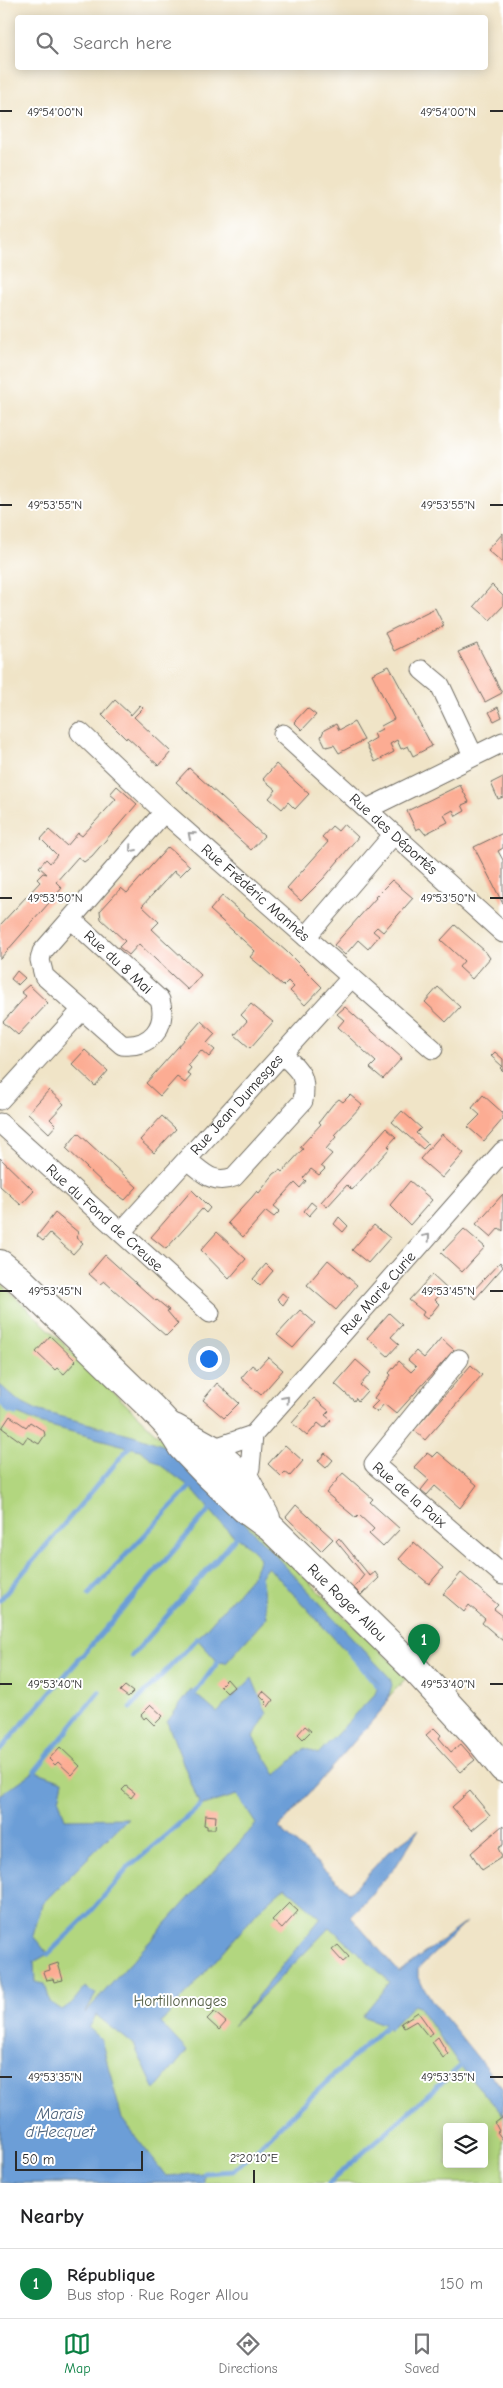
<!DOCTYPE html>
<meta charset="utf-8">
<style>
:root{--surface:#fff;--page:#f6f6f6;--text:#202124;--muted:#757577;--line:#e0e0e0;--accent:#0b8043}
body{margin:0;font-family:"Comic Neue",sans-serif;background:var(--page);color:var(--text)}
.controls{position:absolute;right:15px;bottom:15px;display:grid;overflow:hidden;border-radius:5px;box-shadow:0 2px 12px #0003}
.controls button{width:45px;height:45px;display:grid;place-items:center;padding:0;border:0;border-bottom:1px solid var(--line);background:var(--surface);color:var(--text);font:25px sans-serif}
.scale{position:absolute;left:15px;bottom:12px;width:128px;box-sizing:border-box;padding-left:5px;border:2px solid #2b2b2b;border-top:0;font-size:14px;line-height:18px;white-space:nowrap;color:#2b2b2b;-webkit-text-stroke:4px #fff;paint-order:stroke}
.you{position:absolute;left:208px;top:1358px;width:18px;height:18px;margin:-12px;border:4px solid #fff;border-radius:50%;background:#1a73e8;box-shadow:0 0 0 8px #1a73e833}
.badge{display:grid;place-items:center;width:32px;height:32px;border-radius:50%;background:var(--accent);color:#fff;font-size:16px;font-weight:700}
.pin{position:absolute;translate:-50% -41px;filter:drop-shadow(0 1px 2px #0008)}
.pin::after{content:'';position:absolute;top:26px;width:18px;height:15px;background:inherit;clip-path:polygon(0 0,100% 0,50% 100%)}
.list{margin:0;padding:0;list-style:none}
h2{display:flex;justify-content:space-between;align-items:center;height:65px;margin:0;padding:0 20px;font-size:21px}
h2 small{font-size:16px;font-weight:400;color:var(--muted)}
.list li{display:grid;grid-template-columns:32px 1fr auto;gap:15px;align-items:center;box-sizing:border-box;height:70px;padding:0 20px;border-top:1px solid var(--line)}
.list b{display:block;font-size:19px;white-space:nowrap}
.list p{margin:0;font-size:16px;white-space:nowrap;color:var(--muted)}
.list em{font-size:16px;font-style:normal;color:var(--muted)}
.icon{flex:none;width:28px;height:28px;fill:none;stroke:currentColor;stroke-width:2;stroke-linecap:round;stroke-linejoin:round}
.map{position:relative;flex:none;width:503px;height:2183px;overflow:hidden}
.search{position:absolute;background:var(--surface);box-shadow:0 2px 12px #0003;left:15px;right:15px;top:15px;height:55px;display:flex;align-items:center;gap:12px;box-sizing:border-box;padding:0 18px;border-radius:5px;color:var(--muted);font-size:19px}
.sheet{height:135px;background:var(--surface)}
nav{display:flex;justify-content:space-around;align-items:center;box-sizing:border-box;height:70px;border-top:1px solid var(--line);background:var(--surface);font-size:14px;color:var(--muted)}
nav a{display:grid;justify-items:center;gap:2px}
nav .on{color:var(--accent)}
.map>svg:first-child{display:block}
.green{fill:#b2d67f;stroke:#6e8055;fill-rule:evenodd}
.water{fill:#6c9ed7;stroke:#4c6481}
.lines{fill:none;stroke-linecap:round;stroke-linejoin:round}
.stream{stroke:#6c9ed7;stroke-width:5}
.building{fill:#fcac93}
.street-casing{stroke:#706c62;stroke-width:21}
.secondary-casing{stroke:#706c62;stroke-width:30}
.street{stroke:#fff;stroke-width:19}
.secondary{stroke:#fff;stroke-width:28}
.oneway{stroke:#a0a0a0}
.ticks{fill:none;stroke:#2b2b2b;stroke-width:2}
.labels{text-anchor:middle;stroke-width:4;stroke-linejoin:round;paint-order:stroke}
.street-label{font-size:15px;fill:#2b2b2b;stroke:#fff}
.park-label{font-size:15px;fill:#545e44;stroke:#fff}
.water-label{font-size:16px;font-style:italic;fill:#485f78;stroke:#fff}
.ticks-label{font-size:12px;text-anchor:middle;fill:#2b2b2b;stroke:#fff;stroke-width:4;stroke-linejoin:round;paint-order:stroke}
</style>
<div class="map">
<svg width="503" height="2183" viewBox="0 0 503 2183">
<rect width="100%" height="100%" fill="#fff"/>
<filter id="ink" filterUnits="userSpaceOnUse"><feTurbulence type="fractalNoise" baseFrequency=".02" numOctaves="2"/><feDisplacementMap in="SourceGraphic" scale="10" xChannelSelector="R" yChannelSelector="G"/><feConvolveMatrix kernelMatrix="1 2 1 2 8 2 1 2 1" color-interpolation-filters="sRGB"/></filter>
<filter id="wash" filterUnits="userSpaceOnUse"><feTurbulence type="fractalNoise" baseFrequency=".0096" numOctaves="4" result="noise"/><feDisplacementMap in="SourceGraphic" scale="20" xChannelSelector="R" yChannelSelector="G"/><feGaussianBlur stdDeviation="1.12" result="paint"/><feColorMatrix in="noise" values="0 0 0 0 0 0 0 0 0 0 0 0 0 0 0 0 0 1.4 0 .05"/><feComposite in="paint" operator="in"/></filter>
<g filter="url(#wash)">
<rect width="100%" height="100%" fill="#f0e4c7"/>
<path class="green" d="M0,1282L407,1677L268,1827L503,2101V2183H0ZM447,2127H484V2164H447Z"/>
<path class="water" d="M0,1385L17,1400L39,1411L133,1435L168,1447L226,1503L390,1678L392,1685L386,1705L279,1828L350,1893L388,1852L419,1829L396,1866L351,1917L399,1972L466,1922L418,1969V1978L433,2002L503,2089V2115L461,2067L418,2006L414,2004L389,2030L386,2025L362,2016L390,1982L330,1927L233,2026L321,1918L285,1887L262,1907L161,2023L187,2051L155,2090L134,2045L96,2015L89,2028L101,2039L122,2119L166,2176L204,2173V2183H0V1795L35,1771L63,1781L59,1800L65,1819L128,1818L42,1904L33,1936L48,1954L34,1962L35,1982L45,1984L50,2002L62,2010L72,2003L85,1987L96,1994L85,2013L256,1824L237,1795L200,1806L167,1722L191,1690L217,1713L252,1678L267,1714L253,1737L276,1775L305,1748L318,1754L375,1694L379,1684C368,1668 353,1659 340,1645C316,1619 293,1593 268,1567L261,1575L267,1617L226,1663L218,1662L197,1639L254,1574L260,1558L245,1543L229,1532L190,1487L140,1450L39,1423L10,1411L0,1400Z"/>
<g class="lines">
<path class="stream" d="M0,1401L9,1411L16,1413
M89,1594L190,1487
M0,1600L132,1444
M349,1652L382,1691
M132,1656L236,1537
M195,1693L218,1662
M130,1708L197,1639
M0,1750L210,1509
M35,1771L99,1692
M48,1954L88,1915L128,1868L200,1806
M204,2173L233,2171L391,2021
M329,2183L463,2064"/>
</g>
<g id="blocks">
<path class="building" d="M503,533V563L488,550Z
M492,585L503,596V606L490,620L474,606Z
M435,608L444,626L394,651L385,633Z
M477,644L502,693L485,702L458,652Z
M389,666L432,746L413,756L408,746L401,749L397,740L390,744L394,752L375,762L366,744L376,738L374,733L382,729L381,726L394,719L372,674Z
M115,700L131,715L140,705L143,708L134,717L171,752L159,766L127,737L126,739L102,715Z
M498,707L502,717L494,721L489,712Z
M307,708L316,715L302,730L294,722Z
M354,722L364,740L339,753L334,745L326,747L321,737L324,730L336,724L339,730Z
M276,764L309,794L295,809L288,802L282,809L269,798L276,790L263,779Z
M189,768L264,836L251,850L176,782Z
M503,777V797L498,799L491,783Z
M460,785L469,802L462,805L465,811L456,816L453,810L444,815L448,822L425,834L420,828L416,830L407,811Z
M117,786L137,804L92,856L84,862L78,857L56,882L62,888L0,959V925L40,882L37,879L43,873L47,874L39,867L46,859L50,863L57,855L41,839L49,830L67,846L78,833L82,836L116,799L110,794Z
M344,824L358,837L324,878L301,901L287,888L328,842L322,837L332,826L338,831Z
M503,833V848L498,851L503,860V904L474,847Z
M168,847L190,866L180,876L174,871L142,906L159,922L152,929L201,975L188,990L139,944L129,955L119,947L125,941L101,919L100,911L121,888L127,893Z
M392,880L413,898L383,932L377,927L373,931L379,936L368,949L358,940L345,955L334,945L376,898L375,897Z
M222,896L286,951L322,987L305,1005L290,991L294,987L288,981L283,986L262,967L250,957L255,951L210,910Z
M455,925L485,951L490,958L472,979L459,967L464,961L441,940Z
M17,971L25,978L18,985L11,979Z
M29,985L48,1003L18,1035L3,1022L26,996L21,992Z
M438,987L460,1007L446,1022L425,1002Z
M251,1004L273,1022L250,1048L235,1035L247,1021L241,1015Z
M345,1007L402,1058L383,1079L370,1068L376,1062L338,1027L344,1020L337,1014Z
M201,1021L215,1034L207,1043L215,1050L209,1057L201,1050L188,1065L191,1068L187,1073L191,1076L185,1083L177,1077L160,1096L146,1083Z
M85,1050L108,1071L95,1086L72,1064Z
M495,1052L503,1059V1071L500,1068L502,1066L491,1056Z
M49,1090L64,1104L50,1119L56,1125L49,1133L28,1113Z
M350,1095L362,1105L334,1135L336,1137L326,1149L332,1154L321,1166L325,1169L319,1175L311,1169L303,1178L306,1181L300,1188L295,1183L274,1206L280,1211L274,1217L266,1211L243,1237L228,1223L252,1197L257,1191L259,1193L274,1174L280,1170L282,1172L303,1149L300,1147L321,1124L319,1122L333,1104L339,1099L343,1102Z
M483,1095L503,1113V1119L484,1141L468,1127L480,1115L472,1108Z
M402,1111L421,1128L416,1133L428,1144L423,1149L392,1122Z
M162,1116L176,1129L154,1153L140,1140Z
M386,1128L396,1137L388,1146L390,1148L352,1190L347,1185L327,1207L321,1202Z
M78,1133L137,1187L125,1200L108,1188L66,1148Z
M442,1134L464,1153L442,1178L420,1159Z
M0,1158L34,1191L21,1205L0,1186Z
M410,1181L432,1200L410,1225L390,1205Z
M192,1190L210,1208L206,1213L202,1209L166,1249L151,1237Z
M503,1194V1231L499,1228L491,1237L476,1224Z
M311,1202L317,1207L309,1216L304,1211Z
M55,1213L79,1233L76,1237L83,1243L73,1254L50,1233L43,1241L37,1236Z
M339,1217L348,1226L343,1232L334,1224Z
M374,1225L390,1238L368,1263L352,1250Z
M464,1229L485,1247L462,1272L441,1253Z
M217,1232L246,1259L229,1279L201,1250Z
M105,1255L156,1301L157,1300L169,1310L167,1311L178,1324L166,1336L104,1281L100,1284L89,1274Z
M328,1260L357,1285L336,1310L307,1285Z
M500,1262L503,1267L475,1299L470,1294Z
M266,1264L273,1271L260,1286L253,1279Z
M432,1275L446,1288L435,1300L439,1304L427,1319L422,1315L424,1312L409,1300Z
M282,1293L288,1298L283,1305L277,1299Z
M300,1310L315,1323L293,1348L277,1335Z
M389,1313L402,1325L391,1337L399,1344L388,1356L367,1338Z
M50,1336L76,1361L64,1374L57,1368L55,1370L36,1352Z
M441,1338L454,1350L396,1414L384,1404L377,1412L371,1408L378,1401L374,1398L391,1375L389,1373L399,1361L411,1372L416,1367L408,1360L416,1351L424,1358Z
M268,1357L283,1370L261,1395L241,1378L252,1365L257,1369Z
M356,1360L371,1373L360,1385L367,1391L358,1401L356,1398L354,1401L335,1384Z
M471,1365L482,1375L425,1440L414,1430Z
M217,1383L239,1403L224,1418L203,1400Z
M314,1398L329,1411L325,1415L331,1420L324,1428L318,1423L307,1436L292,1423Z
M10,1416L26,1427L30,1422L44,1431L45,1435L39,1444L27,1437L23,1443L2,1428Z
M285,1445L303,1461L290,1476L285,1472L281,1476L268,1464Z
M438,1452L477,1485L460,1508L435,1486L427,1495L421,1490L429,1480L414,1467L427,1453L433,1457Z
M325,1453L333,1460L326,1468L318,1461Z
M343,1473L373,1499L370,1502L400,1529L383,1547L369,1534L374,1529L359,1515L356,1518L326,1493Z
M296,1505L333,1539L321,1551L286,1517Z
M339,1538L370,1576L375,1572L379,1578L361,1595L354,1588L364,1575L336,1541Z
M414,1542L443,1568L429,1584L399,1559Z
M461,1573L498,1605L494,1609L503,1616V1641L482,1623L485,1619L469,1605L464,1612L443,1594Z
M227,1679L234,1687L227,1693L220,1686Z
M125,1686L133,1692L128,1697L120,1691Z
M263,1691L273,1700L268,1707L265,1704L267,1702L260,1695Z
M151,1705L163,1716L154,1725L146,1717L144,1719L141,1715Z
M305,1726L311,1731L303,1739L298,1734Z
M434,1728L441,1735L439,1738L451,1752L461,1744L475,1760L460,1772L426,1735Z
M60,1747L80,1766L72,1775L58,1762L55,1765L49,1759Z
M126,1786L135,1793L131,1798L122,1790Z
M470,1791L490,1815L472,1830L452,1807Z
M205,1815L216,1816L215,1829H207V1826L204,1825Z
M503,1825V1845L498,1848L502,1857L482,1870L471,1853Z
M289,1903L298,1911L282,1929L272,1920Z
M338,1945L349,1957L343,1962L332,1950Z
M58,1963L63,1980L54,1982L53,1979L46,1980L43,1972L50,1970L49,1966Z
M214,2012L226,2022L219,2030L207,2019Z
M418,2012L433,2033L428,2036L416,2021L404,2028L401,2023Z
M438,2037L448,2054L443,2058L432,2042Z
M503,2117V2140L497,2132L499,2131L495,2123Z"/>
</g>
</g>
<g filter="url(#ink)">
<use href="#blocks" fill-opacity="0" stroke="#706c62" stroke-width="1"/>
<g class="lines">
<defs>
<g id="street">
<path d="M422,670L440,685L473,755"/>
<path id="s1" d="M80,732L164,812L433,1049"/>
<path id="s2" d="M283,734L503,933"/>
<path d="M367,809L503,742"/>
<path id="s3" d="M71,919L160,1000C168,1027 150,1048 122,1045L44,976L40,960L42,952L164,812"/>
<path d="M306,937L394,834"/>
<path d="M0,1100L82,1010"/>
<path id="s4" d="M0,1123L210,1313"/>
<path d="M187,1160C203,1172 212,1185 234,1177L303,1101C307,1075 300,1071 282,1054"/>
<path id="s5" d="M121,1232L352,977"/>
<path id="s6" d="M459,1359L374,1464L503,1575"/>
<path id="s7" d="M209,1458L212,1449L253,1435L503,1151"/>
<path d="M237,1483L245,1479L250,1468L253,1435"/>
</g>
<g id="secondary">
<path id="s8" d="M0,1264L21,1281L152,1408L168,1425L182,1447L205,1471L245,1509L271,1528L417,1671L476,1735L503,1768"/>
<path d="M174,1428L212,1449L245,1479L266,1518"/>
</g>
</defs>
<use href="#street" class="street-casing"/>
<use href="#secondary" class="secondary-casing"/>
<use href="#street" class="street"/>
<use href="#secondary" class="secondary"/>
</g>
<defs><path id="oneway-chevron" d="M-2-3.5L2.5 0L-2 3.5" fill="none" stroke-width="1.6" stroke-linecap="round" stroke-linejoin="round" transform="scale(1.25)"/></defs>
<g class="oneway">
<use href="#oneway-chevron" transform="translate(191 835) rotate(-139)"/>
<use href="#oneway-chevron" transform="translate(132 849) rotate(131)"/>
<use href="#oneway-chevron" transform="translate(427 1237) rotate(-49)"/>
<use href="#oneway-chevron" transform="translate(286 1399) rotate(-48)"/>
</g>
</g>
<path class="ticks" d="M0,111H12M490,111H503M0,505H12M490,505H503M0,898H12M490,898H503M0,1291H12M490,1291H503M0,1684H12M490,1684H503M0,2077H12M490,2077H503M254,2170V2183"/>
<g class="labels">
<g class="street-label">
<text dy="5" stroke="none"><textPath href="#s2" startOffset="149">Rue des Déportés</textPath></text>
<text dy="5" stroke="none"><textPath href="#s1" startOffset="238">Rue Frédéric Manhès</textPath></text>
<text dy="5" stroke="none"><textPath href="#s3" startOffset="64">Rue du 8 Mai</textPath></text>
<text dy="5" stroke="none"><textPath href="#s5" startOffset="172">Rue Jean Dumesges</textPath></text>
<text dy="5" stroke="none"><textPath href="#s4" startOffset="141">Rue du Fond de Creuse</textPath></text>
<text dy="5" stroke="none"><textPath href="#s7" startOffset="242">Rue Marie Curie</textPath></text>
<text dy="5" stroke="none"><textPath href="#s6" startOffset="182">Rue de la Paix</textPath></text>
<text dy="5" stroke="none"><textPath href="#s8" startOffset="486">Rue Roger Allou</textPath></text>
</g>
<g class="park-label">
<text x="180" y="2006">Hortillonnages</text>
</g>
<g class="water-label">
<text x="60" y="2119">Marais<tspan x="60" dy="18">d'Hecquet</tspan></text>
</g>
</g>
<g class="ticks-label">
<text x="55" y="116">49°54'00"N</text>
<text x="448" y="116">49°54'00"N</text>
<text x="55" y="509">49°53'55"N</text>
<text x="448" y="509">49°53'55"N</text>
<text x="55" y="902">49°53'50"N</text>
<text x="448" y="902">49°53'50"N</text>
<text x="55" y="1295">49°53'45"N</text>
<text x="448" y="1295">49°53'45"N</text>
<text x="55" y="1688">49°53'40"N</text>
<text x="448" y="1688">49°53'40"N</text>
<text x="55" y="2081">49°53'35"N</text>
<text x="448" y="2081">49°53'35"N</text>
<text x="254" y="2162">2°20'10"E</text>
</g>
</svg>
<div class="controls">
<button><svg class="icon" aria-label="layers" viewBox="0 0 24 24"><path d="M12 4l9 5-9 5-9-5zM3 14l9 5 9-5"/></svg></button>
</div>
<div class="scale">50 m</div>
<div class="you"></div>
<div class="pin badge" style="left:424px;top:1665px">1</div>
<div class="search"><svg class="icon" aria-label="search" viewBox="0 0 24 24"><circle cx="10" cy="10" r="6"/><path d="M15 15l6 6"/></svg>Search here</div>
</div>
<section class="sheet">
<h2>Nearby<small></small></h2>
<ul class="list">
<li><span class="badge">1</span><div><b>République</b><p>Bus stop · Rue Roger Allou</p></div><em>150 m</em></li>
</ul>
</section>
<nav>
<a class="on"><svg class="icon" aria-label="map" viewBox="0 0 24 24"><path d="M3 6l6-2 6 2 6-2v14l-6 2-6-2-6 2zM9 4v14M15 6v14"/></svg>Map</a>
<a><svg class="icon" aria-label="directions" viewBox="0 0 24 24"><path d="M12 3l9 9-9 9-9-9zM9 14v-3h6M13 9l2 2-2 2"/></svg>Directions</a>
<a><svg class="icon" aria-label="saved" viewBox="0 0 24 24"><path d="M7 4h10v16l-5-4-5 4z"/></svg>Saved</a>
</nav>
